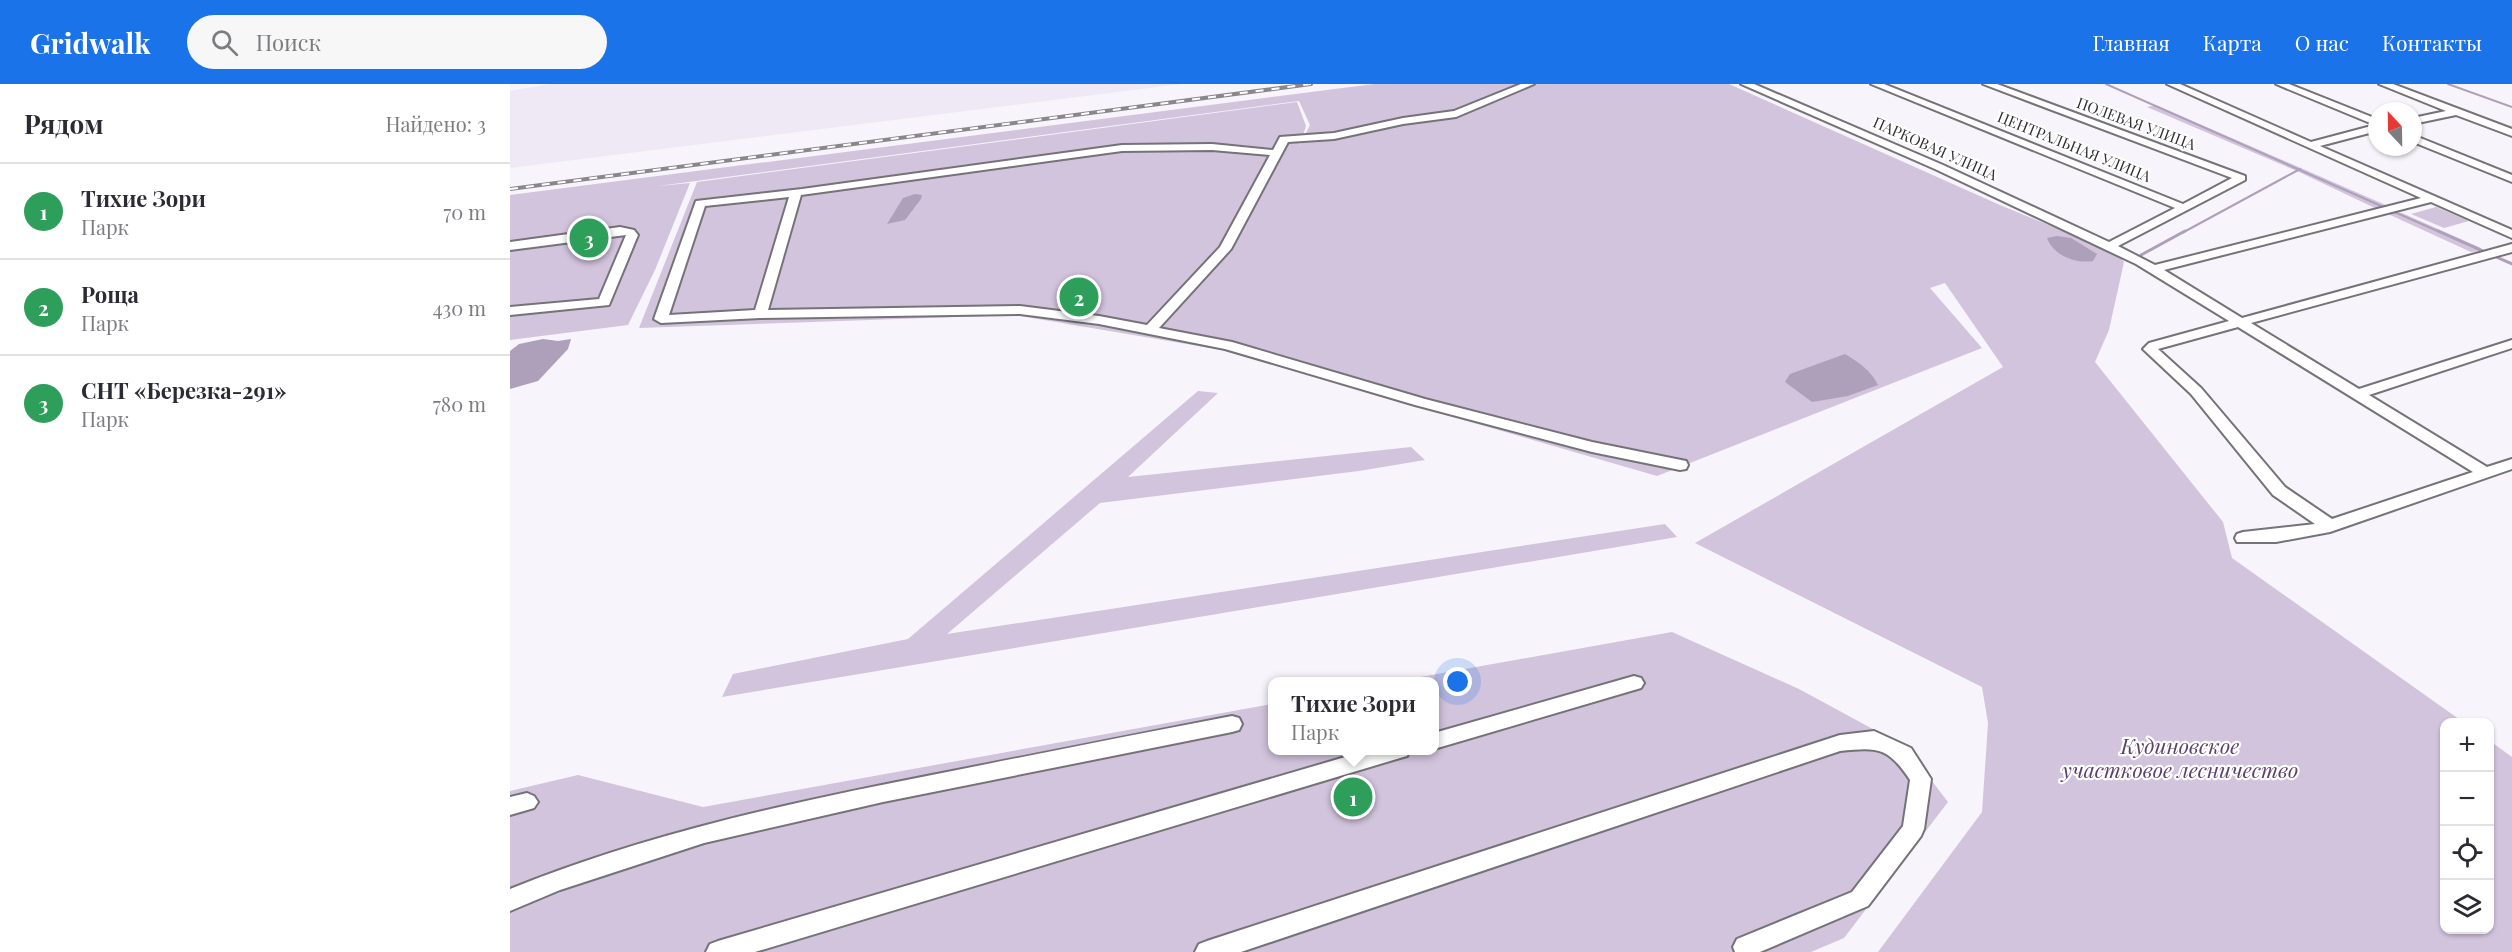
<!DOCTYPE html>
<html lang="ru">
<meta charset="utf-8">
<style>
:root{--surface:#fff;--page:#f7f7f7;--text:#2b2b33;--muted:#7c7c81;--line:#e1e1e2;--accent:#1a73e8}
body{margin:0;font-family:"Playfair Display",serif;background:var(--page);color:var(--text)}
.controls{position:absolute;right:18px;bottom:18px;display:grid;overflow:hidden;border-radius:12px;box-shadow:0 2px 4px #0004}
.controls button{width:54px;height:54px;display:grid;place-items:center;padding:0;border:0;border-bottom:2px solid var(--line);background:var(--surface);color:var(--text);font:30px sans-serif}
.compass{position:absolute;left:1858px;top:18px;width:54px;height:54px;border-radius:50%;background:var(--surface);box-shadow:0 2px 4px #0004;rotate:338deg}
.you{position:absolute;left:948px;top:598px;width:21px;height:21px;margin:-15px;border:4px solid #fff;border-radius:50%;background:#1a73e8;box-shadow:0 0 0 9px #1a73e833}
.badge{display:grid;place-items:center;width:39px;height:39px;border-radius:50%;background:var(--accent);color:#fff;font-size:20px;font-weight:700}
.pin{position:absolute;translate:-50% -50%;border:3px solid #fff;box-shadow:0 2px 6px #0006}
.popup{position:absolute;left:758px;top:593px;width:171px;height:78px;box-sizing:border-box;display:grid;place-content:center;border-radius:12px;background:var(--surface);filter:drop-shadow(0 2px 4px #0005);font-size:20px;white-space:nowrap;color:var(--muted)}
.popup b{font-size:22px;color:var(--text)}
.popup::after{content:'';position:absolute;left:50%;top:100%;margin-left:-12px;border:12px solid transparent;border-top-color:var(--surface)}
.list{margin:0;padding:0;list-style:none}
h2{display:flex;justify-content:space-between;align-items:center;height:78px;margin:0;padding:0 24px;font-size:26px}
h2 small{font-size:20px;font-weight:400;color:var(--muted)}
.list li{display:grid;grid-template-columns:39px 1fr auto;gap:18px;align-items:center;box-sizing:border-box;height:96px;padding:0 24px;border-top:2px solid var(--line)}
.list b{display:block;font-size:22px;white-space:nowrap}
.list p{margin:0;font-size:20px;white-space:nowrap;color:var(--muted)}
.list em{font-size:20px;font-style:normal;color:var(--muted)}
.icon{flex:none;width:33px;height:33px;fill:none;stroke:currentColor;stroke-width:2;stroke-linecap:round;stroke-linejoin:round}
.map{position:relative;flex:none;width:2002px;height:868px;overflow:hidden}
header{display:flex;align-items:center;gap:36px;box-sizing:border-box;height:84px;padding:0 30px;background:var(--accent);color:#fff}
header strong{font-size:28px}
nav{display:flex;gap:33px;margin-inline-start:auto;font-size:21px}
.search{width:420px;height:54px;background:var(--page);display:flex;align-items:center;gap:15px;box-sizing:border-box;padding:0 21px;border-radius:33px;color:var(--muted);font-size:22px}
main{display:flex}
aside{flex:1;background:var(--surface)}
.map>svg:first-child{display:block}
.built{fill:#efe8f5}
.green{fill:#d2c4dd}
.water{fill:#ae9fba}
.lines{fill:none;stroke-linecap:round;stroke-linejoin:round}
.stream-far1{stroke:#ae9fba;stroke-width:2}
.stream{stroke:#ae9fba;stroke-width:3}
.minor-casing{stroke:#757278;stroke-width:4}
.minor{fill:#fff;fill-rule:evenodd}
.rail-casing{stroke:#8a878c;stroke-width:4}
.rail{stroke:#fff;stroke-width:2;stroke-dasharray:8;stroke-linecap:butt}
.labels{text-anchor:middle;stroke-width:4.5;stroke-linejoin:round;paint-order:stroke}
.far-street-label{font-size:15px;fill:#2f2e30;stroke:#fff}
.near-park-label{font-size:21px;font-style:italic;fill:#5a416b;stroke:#fff}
</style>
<header>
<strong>Gridwalk</strong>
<div class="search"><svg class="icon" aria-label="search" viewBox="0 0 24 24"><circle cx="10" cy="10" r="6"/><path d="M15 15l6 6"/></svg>Поиск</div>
<nav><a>Главная</a><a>Карта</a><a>О нас</a><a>Контакты</a></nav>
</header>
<main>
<aside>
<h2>Рядом<small>Найдено: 3</small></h2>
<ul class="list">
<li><span class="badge" style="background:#2e9e5b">1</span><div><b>Тихие Зори</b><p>Парк</p></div><em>70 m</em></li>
<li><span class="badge" style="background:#2e9e5b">2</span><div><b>Роща</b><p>Парк</p></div><em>430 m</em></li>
<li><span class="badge" style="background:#2e9e5b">3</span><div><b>СНТ «Березка-291»</b><p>Парк</p></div><em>780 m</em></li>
</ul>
</aside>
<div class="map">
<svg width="2002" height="868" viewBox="0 0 2002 868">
<rect width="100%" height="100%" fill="#f8f4fb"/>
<path class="built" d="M40,0H671L0,84V7Z"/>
<path class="green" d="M864,0H1219L1490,121L1607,169L1614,178L1599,246L1585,278L1713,438L1722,474L1953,638H1934V846H1980V657L2002,673V868H1368L1472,728L1478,639L1472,603L1185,459L1493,283L1435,199L1420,204L1472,264L1147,392L712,266L504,231L129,244L187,98L787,18L796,42L789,63L800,41L789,17L148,102L180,99L145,186L118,241L0,256V111Z
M1646,21L1878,122L1867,125L1789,88L1637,23Z
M1926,123L1959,137L1934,144L1901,130Z
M1883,128L1892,129L1971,164V167L1961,168L1878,130Z
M688,307L708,309L618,393L901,363L915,376L849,387L590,419L437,550L1155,440L1167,453L212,613L223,590L398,555Z
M1162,548L1289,605L1396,663L1438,718L1334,854L1301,868H0V707L68,691L193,723L762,620V666H924V598L888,597Z"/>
<path class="water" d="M405,110L412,111L411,115L395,136L377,140L393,114Z
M1547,152L1561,154L1587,170L1583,177C1566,180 1544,172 1537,154Z
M33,255L48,257L61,255L58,265L28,297L0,305V267L9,260Z
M1335,270C1348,278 1361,286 1368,301L1338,312L1302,318L1275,298L1280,290Z"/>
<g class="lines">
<path class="stream-far1" d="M1596,0L1932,149
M1938,0L2002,23
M1672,149L1790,85"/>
<path class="stream" d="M1928,147L2002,180
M1631,171L1675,147"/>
<defs>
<path id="minor" d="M1011,0H1024L946,33L893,40L824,55L778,58L721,165L649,244L722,258L915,315L1082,358L1176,377L1178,381L1176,385L1170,386L1082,368L905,321L715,265L589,240L510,230L250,234L151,239L144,235L186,117L292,105L612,61L702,60L763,66L770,53L824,49L893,34L944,27ZM702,66L760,71L710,163L637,241L589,232L510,222L258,226L291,111L612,67ZM279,113L245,226L159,231L195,122Z
M1231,0H1244L1433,81L1599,158L1665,124L1361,0H1374L1673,120L1722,94L1473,0H1487L1735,92V96L1608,162L1645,181L1911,114L1657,0H1670L1801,58L1865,41L1766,0H1779L1867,35V47L1810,62L2002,146V154L1921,118L1654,186L1732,234L2002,160V168L1741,239L1849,305L2002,256V264L1859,311L1977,383L2002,375V385L1820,448L1766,458H1727L1725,454L1727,450L1733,448L1805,440L1763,411L1681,310L1633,265L1639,259L1719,237L1626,180L1425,85ZM1728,243L1963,388L1822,435L1775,403L1691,304L1648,265Z
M1869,0H1883L2002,45V52L1946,31L1903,40V34L1936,27Z
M1903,51L2002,91V98L1903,58Z
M110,143L124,146L128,151L99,221L0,231V223L89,215L116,151L0,166V158Z
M1124,592L1131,594L1134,599L1131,604L924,665V649Z
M722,632L729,634L732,640L729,646L722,648L373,718L194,759L50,806L0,827V805C141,748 288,717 437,688C532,669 627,650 722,632Z
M1364,647L1401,664L1421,695L1414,745L1411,752L1358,822L1250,868H1225L1223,863L1227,855L1342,808L1393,742L1400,696C1378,663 1368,663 1330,667L731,868H685L689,860L697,857L1330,651Z
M859,666H900L897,672L890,674L245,868H196L200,860L208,857Z
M17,709L24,712L28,718L24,724L0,731V713Z"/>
</defs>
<use href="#minor" class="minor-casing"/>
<use href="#minor" class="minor"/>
<defs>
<path id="rail" d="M0,105L801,0"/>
</defs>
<use href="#rail" class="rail-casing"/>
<use href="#rail" class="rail"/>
</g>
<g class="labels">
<g class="far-street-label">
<text transform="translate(1626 40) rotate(20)" y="5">ПОЛЕВАЯ УЛИЦА</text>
<text transform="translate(1564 63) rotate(22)" y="5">ЦЕНТРАЛЬНАЯ УЛИЦА</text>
<text transform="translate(1425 65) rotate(24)" y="5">ПАРКОВАЯ УЛИЦА</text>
</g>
<g class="near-park-label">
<text x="1670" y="670">Кудиновское<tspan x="1670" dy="24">участковое лесничество</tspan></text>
</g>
</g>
</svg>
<div class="controls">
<button>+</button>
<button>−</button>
<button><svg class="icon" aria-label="locate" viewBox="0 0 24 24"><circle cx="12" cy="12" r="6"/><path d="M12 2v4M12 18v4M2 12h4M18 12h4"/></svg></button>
<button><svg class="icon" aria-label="layers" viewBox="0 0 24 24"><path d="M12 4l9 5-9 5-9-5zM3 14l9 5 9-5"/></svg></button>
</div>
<svg class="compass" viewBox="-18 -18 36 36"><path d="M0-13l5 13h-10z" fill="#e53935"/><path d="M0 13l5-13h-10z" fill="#7c7c81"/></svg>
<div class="you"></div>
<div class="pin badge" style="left:843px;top:713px;background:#2e9e5b">1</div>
<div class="popup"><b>Тихие Зори</b>Парк</div>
<div class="pin badge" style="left:569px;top:213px;background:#2e9e5b">2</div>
<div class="pin badge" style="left:79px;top:154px;background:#2e9e5b">3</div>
</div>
</main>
